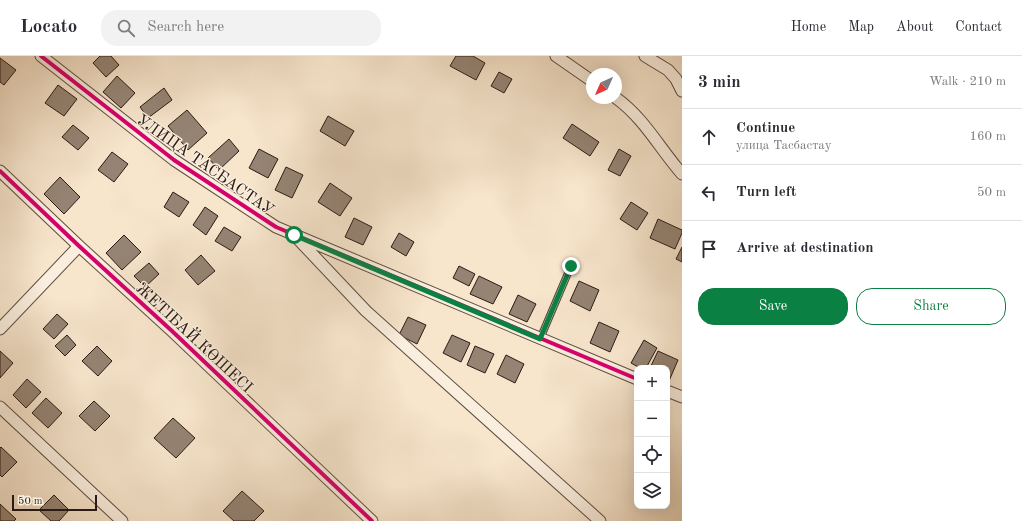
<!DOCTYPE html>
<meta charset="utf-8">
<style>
:root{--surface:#fff;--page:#f2f2f3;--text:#2b2b33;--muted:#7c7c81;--line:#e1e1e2;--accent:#0b8043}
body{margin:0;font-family:"Old Standard TT",serif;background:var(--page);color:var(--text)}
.controls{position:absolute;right:12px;bottom:12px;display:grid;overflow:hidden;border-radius:8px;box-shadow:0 4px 16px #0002}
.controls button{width:36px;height:36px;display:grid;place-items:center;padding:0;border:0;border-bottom:1px solid var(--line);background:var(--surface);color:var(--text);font:20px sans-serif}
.compass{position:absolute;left:586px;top:12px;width:36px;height:36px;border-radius:50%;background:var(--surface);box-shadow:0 4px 16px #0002;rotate:225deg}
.scale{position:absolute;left:12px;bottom:10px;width:85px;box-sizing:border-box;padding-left:4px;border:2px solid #2b1b14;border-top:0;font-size:11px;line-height:14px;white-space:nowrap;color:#2b1b14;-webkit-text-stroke:3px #faeede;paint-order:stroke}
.stop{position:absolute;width:12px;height:12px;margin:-9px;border:3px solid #0b8043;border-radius:50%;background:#fff}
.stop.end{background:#0b8043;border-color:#fff;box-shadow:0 1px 4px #0008}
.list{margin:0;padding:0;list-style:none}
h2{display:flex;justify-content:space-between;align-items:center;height:52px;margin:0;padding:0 16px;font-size:17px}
h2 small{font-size:13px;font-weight:400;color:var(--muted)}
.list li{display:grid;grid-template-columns:26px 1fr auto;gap:12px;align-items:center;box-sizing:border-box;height:56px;padding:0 16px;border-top:1px solid var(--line)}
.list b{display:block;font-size:15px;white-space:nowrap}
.list p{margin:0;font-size:13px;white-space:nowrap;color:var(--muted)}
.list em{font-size:13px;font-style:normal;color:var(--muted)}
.actions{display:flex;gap:8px;padding:12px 16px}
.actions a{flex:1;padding:9px 0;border:1px solid var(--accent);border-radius:16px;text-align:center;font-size:14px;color:var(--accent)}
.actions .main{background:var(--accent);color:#fff}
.icon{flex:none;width:22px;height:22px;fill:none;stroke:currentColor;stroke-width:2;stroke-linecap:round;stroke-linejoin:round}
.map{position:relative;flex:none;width:682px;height:465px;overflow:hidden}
header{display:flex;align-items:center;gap:24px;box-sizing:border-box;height:56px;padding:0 20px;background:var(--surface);border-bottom:1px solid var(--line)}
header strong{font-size:19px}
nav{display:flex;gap:22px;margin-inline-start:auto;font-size:14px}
.search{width:280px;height:36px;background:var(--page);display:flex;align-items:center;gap:10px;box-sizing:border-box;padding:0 14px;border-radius:16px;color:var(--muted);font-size:15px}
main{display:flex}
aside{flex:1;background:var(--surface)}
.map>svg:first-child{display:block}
.building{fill:#958474;stroke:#2b1b14}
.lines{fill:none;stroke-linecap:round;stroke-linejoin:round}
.service-casing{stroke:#5e4e42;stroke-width:8}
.minor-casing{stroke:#5e4e42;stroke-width:13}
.service{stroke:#faeede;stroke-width:5.5}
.minor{stroke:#faeede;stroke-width:11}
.cycleway-casing{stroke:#faeede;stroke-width:6}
.cycleway{stroke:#d6006c;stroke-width:4}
.route{stroke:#0b8043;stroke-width:5}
.labels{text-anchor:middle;stroke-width:3;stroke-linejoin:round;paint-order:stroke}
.street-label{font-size:16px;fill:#2b1b14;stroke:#faeede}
</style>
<header>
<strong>Locato</strong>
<div class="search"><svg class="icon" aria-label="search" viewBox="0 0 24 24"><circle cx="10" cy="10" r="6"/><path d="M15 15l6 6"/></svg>Search here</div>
<nav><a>Home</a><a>Map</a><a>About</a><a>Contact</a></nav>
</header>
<main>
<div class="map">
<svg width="682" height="465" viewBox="0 0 682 465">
<rect width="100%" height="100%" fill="#f7e5cc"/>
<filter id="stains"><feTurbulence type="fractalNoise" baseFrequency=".005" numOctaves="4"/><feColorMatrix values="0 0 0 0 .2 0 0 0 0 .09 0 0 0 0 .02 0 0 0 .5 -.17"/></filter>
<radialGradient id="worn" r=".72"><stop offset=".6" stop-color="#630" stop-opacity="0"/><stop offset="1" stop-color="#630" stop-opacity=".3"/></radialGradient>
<path class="building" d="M100,0H111L119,9L106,21L93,7Z
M456,0H473L485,7L476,24L450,10Z
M0,2L16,14L4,29L0,26Z
M499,16L512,23L504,37L491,30Z
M117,20L135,37L121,52L103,36Z
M58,29L77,43L64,60L45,47Z
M164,32L172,44L148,62L140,51Z
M187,54L207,77L188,94L168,70Z
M328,60L354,75L345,90L320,75Z
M572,68L599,86L590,100L563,82Z
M73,69L89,82L78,94L62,81Z
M229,83L239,95L219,114L208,102Z
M259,93L278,103L268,122L249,112Z
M619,93L631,100L620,120L608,114Z
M112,96L128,108L114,126L98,114Z
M286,111L303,119L292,142L275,134Z
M60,121L80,141L64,158L44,138Z
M330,127L352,142L340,160L318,146Z
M173,136L189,146L179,161L164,151Z
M631,146L648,157L637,174L620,163Z
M205,151L218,160L206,179L193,169Z
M354,162L372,171L363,189L345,181Z
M658,163L682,174V177L675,193L650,182Z
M224,171L241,181L232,195L215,185Z
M399,177L414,186L406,200L391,191Z
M124,179L141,196L122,214L106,197Z
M682,191V206L676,203Z
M201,199L215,215L198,229L185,214Z
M149,207L159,218L145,231L134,220Z
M459,210L475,218L469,230L453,222Z
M479,220L502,231L493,248L470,238Z
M579,225L599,234L590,255L570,245Z
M518,239L536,248L527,266L509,258Z
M57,258L68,268L54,283L43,273Z
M408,261L426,269L417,288L399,279Z
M599,266L619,275L610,296L590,287Z
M67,279L76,289L65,300L55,290Z
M452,279L470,287L461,306L443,297Z
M644,284L657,292L646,312H640L631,307Z
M97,290L112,305L98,320L82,305Z
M475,290L494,298L485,317L467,309Z
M0,295L13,307L0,322Z
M658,295L678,304L669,325L667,324V312H650Z
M506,299L524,308L515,327L497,318Z
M27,323L41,336L26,352L13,339Z
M46,342L62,357L48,372L32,357Z
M94,345L110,360L95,375L79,360Z
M173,362L195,382L176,402L154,382Z
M1,391L17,406L2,421L0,419V392Z
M242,435L264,455L254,465H234L223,455Z
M54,439L69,454L59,465H51L39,454Z
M0,448L16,463L14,465H0Z"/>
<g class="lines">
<defs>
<path id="service" d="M540,283L571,210"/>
<path id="minor" d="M41,0L174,104L276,171L637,323
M556,0L592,25
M645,0L668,14L676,23L682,35
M616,42C644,62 660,93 682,118
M0,115L79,190L172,275L372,465
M297,182L366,255L600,465
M0,273L79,190
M667,335L682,341
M0,351L122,465"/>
</defs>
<use href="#service" class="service-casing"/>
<use href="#minor" class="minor-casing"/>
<use href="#service" class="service"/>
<use href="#minor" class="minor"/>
<defs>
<path id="cycleway" d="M41,0L174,104L276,171L637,323
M0,115L79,190L172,275L372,465"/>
</defs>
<use href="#cycleway" class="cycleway-casing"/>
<use href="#cycleway" class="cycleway"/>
</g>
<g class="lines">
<path class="route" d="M294,179L540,283L571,210"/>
</g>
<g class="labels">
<g class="street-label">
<text transform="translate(206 108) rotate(35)" y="6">УЛИЦА ТАСБАСТАУ</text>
<text transform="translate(195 281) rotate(43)" y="6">ЖЕТІБАЙ КӨШЕСІ</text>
</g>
</g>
<rect width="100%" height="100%" filter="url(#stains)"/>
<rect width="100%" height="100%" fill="url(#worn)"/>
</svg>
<div class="controls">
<button>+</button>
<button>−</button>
<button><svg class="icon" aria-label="locate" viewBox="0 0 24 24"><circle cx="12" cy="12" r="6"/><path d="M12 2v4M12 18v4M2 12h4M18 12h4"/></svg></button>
<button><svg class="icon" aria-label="layers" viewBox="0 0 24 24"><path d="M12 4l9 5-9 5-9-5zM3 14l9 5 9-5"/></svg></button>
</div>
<svg class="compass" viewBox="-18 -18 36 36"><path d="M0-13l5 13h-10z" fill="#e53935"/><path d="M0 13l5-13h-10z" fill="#7c7c81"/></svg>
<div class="scale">50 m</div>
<div class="stop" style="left:294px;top:179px"></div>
<div class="stop end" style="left:571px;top:210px"></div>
</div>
<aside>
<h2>3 min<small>Walk · 210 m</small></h2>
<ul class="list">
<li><svg class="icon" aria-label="ahead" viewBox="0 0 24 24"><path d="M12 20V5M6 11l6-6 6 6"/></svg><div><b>Continue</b><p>улица Тасбастау</p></div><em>160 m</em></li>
<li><svg class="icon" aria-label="left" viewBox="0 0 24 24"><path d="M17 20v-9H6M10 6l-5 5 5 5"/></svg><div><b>Turn left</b></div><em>50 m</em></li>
<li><svg class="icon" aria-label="arrive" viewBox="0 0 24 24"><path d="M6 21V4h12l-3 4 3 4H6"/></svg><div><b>Arrive at destination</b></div></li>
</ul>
<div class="actions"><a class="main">Save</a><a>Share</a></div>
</aside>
</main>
